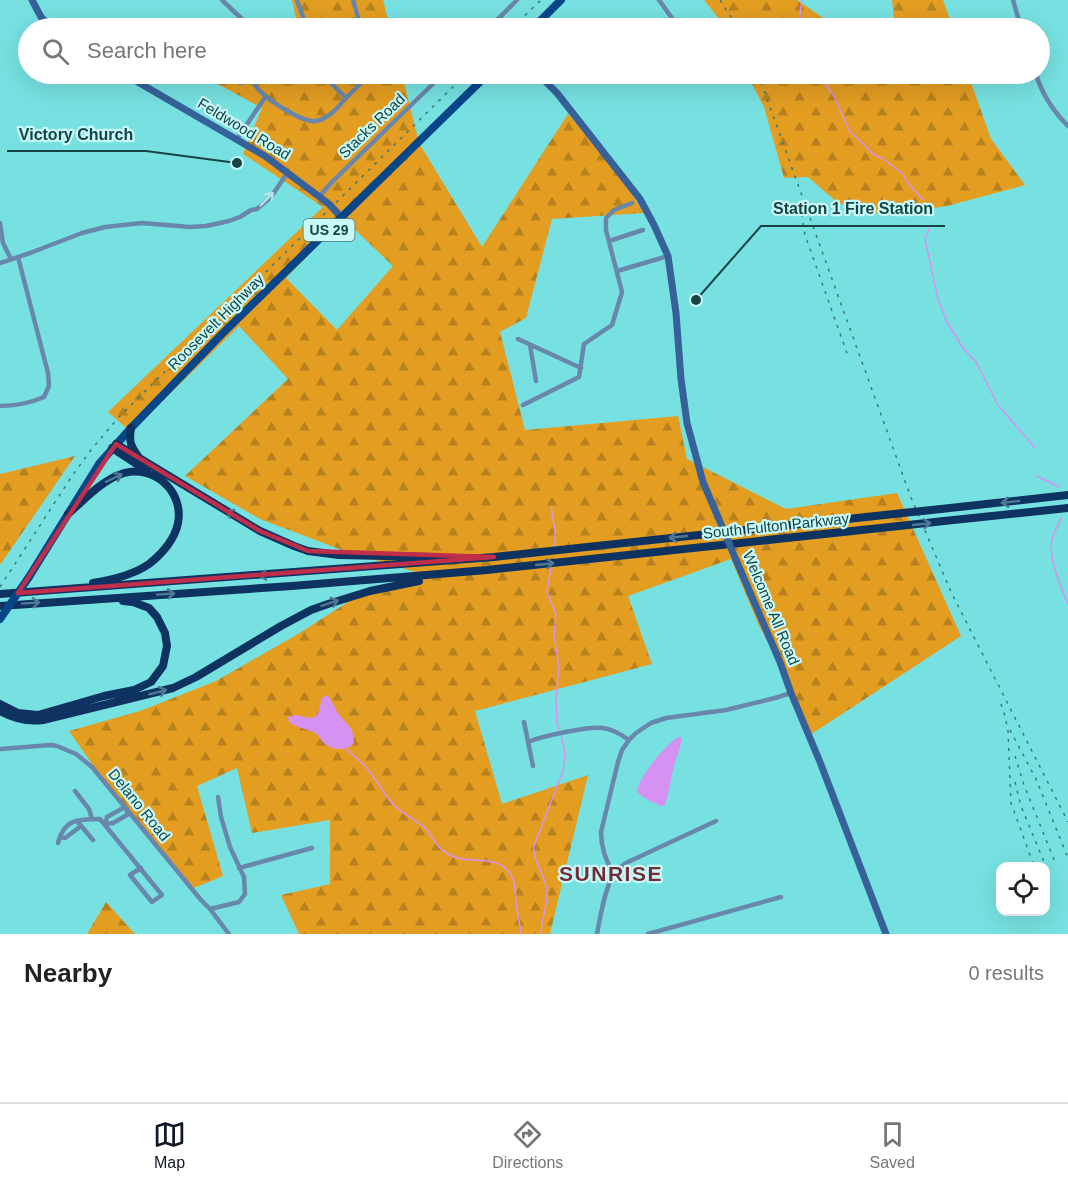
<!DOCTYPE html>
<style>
:root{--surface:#fff;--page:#f2f2f2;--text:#222;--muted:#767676;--line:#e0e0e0;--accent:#111827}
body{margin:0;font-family:Helvetica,sans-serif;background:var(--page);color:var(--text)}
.controls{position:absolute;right:18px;bottom:18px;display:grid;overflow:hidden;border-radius:12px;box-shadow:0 6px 24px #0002}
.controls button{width:54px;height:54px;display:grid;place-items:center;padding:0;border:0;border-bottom:2px solid var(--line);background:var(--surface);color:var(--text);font:30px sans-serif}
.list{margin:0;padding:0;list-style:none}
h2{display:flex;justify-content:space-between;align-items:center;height:78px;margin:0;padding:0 24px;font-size:26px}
h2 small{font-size:20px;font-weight:400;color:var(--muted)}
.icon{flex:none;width:33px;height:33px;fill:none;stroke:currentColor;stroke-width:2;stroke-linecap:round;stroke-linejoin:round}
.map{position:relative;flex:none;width:1068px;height:934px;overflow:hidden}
.search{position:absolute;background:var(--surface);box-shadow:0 6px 24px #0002;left:18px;right:18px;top:18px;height:66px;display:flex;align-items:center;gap:15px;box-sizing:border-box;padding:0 21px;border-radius:33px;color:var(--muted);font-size:22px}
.sheet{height:168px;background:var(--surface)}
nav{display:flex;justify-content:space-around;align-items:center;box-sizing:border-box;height:84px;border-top:2px solid var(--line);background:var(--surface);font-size:16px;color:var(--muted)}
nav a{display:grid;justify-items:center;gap:3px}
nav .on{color:var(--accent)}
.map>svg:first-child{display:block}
.forest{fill:url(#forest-firs);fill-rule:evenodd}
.water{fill:#d592f2}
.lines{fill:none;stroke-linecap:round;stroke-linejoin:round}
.stream{stroke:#d592f2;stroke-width:1.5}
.street{stroke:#6986ac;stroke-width:4.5}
.secondary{stroke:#366299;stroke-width:7}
.primary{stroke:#08468a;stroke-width:8}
.highway{stroke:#0e3360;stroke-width:8}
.rail{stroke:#387b7b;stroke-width:1.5;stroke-dasharray:3 6;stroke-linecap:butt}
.secondary-bridge{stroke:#366299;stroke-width:7}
.primary-bridge{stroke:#08468a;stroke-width:8}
.highway-bridge{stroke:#0e3360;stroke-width:8}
.oneway{stroke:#b5e2e9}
.oneway2{stroke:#4f7895}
.marked{fill:none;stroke:#bf2e4a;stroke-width:4.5;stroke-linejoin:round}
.labels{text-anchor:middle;stroke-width:4.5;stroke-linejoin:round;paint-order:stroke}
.shield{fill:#c8f9f8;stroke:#4b7a7a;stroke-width:1.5}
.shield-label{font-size:14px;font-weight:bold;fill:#164444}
.street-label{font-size:15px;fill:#164444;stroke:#c8f9f8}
.district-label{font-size:21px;font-weight:bold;letter-spacing:1.5px;fill:#742d36;stroke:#c8f9f8}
.leader{fill:none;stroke:#164444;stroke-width:2}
.callout-dot{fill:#164444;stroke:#c8f9f8;stroke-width:2}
.callout-label{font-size:16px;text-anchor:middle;font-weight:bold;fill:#164444;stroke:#c8f9f8;stroke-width:4.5;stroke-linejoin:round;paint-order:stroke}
</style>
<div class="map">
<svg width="1068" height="934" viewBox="0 0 1068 934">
<defs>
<pattern id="forest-firs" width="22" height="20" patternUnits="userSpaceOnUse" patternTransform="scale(1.5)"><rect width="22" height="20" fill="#e39d21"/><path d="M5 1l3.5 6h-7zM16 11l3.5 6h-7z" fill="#b7821e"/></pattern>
</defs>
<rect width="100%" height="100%" fill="#77e1e1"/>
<path class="forest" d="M292,0H383L390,28H298Z
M704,0H797L838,28H724L720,20Z
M892,0H943L953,28H895Z
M199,74H402L419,143L482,247L568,114L611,162L644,213L552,219L526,318L500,332L525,430L678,416L687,459L786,509L897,493L961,636L810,735L774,653L759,626L731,559L628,596L652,664L475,711L502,804L588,775L550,934H299L281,895L330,884V820L252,833L237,768L197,786L223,876L194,888L102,778L69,731L140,711L216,681L298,634L362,593L419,573L347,552L260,519L185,476L288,379L239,326L131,432L108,412L323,207L243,154L262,108ZM344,219L393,266L337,330L286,278Z
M747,74H968L991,139L1025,185L947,206L884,215L838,203L808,177L784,178L764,107Z
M75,456L0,565V474Z
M106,902L135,934H87Z"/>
<path class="water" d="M327,695C332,700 334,707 338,713C346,725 354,725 354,743C347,751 333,751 324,743C320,740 320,735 315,733C306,728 296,728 289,722L288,717L297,715L309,718L314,717L318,714L322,698Z
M679,737H682C681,749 675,759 673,771C670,782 669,793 665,805L661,806L646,799L637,792C638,778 666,743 679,737Z"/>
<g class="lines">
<path class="stream" d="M801,28L800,14L802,0
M818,74L834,96L850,132L855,136L874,155L882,158L903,174L907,182L923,200
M924,204L927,214
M930,227L925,239L938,299L947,322L963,348L976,362L998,405L1035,448
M1037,476L1059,487
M551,508L555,530V548
M1061,518C1058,525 1054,533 1052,540C1048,558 1061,587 1068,604
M551,568L547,592L556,614L554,635L559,667L556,699L557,723L559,730
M346,749C355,757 365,764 372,775C380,785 385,796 394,805C403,815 419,821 427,830C434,839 437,848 448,854C468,866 497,852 511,875C516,883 515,893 516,902C517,913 520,923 521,934
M541,934C541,919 548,906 547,892C546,875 533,863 534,846L563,771L565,753L561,735"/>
<path class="street" d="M222,0L243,20L250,28
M297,0L307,28
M353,0L361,28
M659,0L679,28
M1013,0L1021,28
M489,28L517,0
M250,74C252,80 254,85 259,90C268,100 302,123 316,121C329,119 338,107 346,98
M322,74L346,98L363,81L368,74
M1036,74C1042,94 1053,111 1068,126
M240,83L252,79
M237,139L266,96
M319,197L331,183L443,74
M0,223L3,243L11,259
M609,241L643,230
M0,263L30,253L82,233L105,227L142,223L190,227L206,226L229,221L240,217L251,210L257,209L271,197L288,172
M617,271L668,256
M518,339L581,368
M530,345L536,381
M523,405L579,377L584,344L612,325L622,292L606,230V218L614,210L632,203
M0,406C15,406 30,403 44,397L49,386L48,373L18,257
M524,722L533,766
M528,742C542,736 589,726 603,728C612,729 622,735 629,740
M0,749L51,745L57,746L76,754L92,767L201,900L210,909L229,934
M75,791L89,809L92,819
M123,808L127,809V815L113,823L105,824L107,817Z
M77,821L93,840
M60,837L65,838L81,826
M58,843C64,819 78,819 100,819L162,895L152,902L130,875L141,868
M239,868L312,848
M614,874C605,860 601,848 601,832L618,762L622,750L629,740L636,733L651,723L666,718L726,710L775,698L791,693
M210,909L239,902L245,894L244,877L230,847L221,817L218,797
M597,934C600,918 605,887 614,874C618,869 622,865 628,862L716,821
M648,934L781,897"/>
<path class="secondary" d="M32,0L41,17L52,28
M124,74L265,156L329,204L342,218
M538,74L557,93L640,199L654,225L668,256L676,313L681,379L687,423L703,482L718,517
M736,560L780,662L791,693L820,762L886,934"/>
<path class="primary" d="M533,28L561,0
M29,577L99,464L131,428L222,334L488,74"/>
<path class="highway" d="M131,428C129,440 130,446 138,456
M116,444L260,531L294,546L308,551L339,555L433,557
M112,448L147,471
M941,509L1068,495
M68,514C85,499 102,480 124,473C154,465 184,491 178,523C175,539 162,554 149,564C133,575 112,580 93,583
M944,521L1068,508
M0,594L494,557L903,513
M0,606L292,586L487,570L899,526
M0,704L18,713L38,715L104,696L134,690L151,682L163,666L167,646L165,633L157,617L149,608L133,602L123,601
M0,711C14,719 27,722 43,720L173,688L196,677L281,626L311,610L328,604L370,591L419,581"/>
<path class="rail" d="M720,0L738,28
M512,28L541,0
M758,74L910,495L951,592L1068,822
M800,205L805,235L849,359
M0,587L72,476L91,450L118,418L466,74
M1001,704L1005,716L1008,731L1011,803L1034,866
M1010,730L1036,779L1068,858
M1015,756L1024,785L1055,862
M1015,782L1021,806L1045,864"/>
<path class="secondary-bridge" d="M718,517L736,560"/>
<path class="primary-bridge" d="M0,619L29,577"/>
<path class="highway-bridge" d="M903,513L941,509
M899,526L944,521"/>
</g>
<defs><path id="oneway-shaft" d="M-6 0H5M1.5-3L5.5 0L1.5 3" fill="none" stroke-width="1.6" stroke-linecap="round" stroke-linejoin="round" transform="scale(1.5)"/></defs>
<use class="oneway" href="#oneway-shaft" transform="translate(267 199) rotate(-45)"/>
<g class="oneway2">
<use href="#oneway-shaft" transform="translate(114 478) rotate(-26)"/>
<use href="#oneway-shaft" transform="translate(1010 502) rotate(174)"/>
<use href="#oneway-shaft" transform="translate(234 515) rotate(-149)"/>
<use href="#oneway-shaft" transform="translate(922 524) rotate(-6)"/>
<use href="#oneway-shaft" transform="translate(678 537) rotate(174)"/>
<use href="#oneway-shaft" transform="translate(545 564) rotate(-6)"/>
<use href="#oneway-shaft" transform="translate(268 575) rotate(176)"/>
<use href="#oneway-shaft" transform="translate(166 594) rotate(-4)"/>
<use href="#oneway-shaft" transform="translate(31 603) rotate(-4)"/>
<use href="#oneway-shaft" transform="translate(330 603) rotate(-19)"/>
<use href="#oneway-shaft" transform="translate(158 692) rotate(-15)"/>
</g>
<path class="marked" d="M116,444L260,531L308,551L494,557L18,593Z"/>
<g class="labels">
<rect class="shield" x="303.5" y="219" width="51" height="22" rx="4.5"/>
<g class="shield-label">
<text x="329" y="235">US 29</text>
</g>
<g class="street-label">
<text transform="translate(372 126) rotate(-44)" y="5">Stacks Road</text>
<text transform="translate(244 129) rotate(31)" y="5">Feldwood Road</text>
<text transform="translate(216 322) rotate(-45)" y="5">Roosevelt Highway</text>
<text transform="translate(776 526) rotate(-6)" y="5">South Fulton Parkway</text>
<text transform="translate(771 608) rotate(67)" y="5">Welcome All Road</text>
<text transform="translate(139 805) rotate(51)" y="5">Delano Road</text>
</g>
<g class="district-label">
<text x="611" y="881">SUNRISE</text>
</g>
</g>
<path class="leader" d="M237 163L146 151H7M696 300L761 226H945"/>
<g class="callout-dot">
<circle cx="237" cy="163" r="6"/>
<circle cx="696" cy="300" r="6"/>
</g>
<g class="callout-label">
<text x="76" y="140">Victory Church</text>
<text x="853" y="214">Station 1 Fire Station</text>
</g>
</svg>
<div class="controls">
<button><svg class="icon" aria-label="locate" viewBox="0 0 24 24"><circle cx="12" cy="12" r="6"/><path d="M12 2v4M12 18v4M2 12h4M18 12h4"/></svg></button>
</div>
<div class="search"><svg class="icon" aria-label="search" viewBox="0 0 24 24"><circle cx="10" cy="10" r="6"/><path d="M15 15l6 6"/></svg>Search here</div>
</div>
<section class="sheet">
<h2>Nearby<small>0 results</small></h2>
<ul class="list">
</ul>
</section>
<nav>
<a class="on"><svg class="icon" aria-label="map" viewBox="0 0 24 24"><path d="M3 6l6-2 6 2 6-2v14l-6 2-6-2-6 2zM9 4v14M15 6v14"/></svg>Map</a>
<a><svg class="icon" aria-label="directions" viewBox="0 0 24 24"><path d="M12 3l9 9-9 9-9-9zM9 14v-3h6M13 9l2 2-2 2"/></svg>Directions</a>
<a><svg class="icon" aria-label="saved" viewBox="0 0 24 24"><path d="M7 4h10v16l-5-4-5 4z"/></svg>Saved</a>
</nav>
